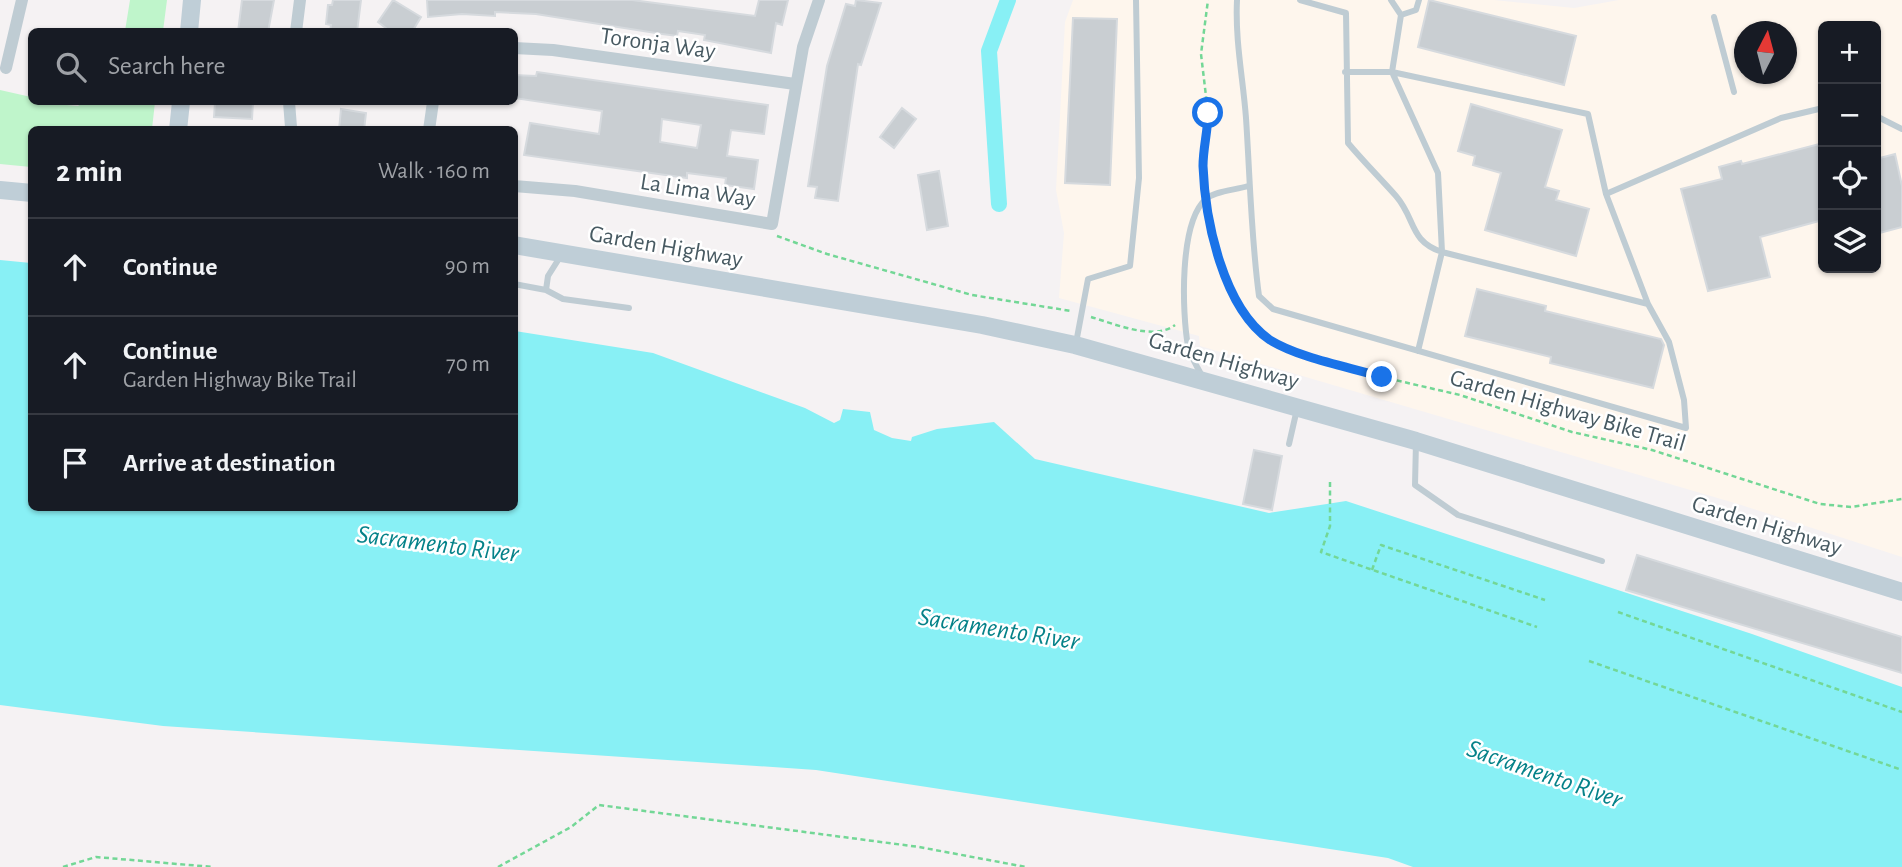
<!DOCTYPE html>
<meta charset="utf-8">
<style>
:root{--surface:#171b24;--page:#20242c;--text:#f1f3f6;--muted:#9ea1a6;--line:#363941}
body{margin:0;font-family:"Alegreya Sans",sans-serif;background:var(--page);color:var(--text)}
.controls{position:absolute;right:21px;top:21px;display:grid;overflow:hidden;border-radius:10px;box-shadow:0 2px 5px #0004}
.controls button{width:63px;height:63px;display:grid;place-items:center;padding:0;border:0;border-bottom:2px solid var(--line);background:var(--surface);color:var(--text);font:35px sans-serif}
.compass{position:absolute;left:1734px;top:21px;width:63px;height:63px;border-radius:50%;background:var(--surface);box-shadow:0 2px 5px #0004;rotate:6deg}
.stop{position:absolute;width:21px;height:21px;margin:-16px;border:5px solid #1a73e8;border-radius:50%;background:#fff}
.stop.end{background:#1a73e8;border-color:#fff;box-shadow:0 2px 7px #0008}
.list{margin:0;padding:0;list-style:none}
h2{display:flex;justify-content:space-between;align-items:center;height:91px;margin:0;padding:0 28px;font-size:30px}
h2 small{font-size:23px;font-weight:400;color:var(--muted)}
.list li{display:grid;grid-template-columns:46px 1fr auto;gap:21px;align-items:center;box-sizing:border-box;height:98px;padding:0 28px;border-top:2px solid var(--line)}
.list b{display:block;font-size:26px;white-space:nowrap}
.list p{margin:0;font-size:23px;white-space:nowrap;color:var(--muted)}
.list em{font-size:23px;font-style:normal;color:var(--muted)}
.icon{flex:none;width:38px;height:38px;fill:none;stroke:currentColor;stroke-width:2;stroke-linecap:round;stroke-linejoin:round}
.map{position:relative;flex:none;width:1902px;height:867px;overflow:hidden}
.search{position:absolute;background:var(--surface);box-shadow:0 2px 5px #0004;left:28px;top:28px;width:490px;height:77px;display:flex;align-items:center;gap:18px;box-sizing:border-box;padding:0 24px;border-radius:10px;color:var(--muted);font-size:26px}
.panel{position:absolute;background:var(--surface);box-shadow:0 2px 5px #0004;left:28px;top:126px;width:490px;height:385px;border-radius:10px}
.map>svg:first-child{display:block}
.commercial{fill:#fef6ed;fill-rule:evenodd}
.green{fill:#bff5cb}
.water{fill:#88f0f5}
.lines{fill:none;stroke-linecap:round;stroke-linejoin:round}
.canal{stroke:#88f0f5;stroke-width:16}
.building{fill:#c9ced2;stroke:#d6dade;stroke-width:2;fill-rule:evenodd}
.path{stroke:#73d796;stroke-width:2.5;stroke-dasharray:5 3.5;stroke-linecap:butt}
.lane{stroke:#bfccd3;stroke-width:6}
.street{stroke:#bfccd3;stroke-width:12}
.secondary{stroke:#bfced7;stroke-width:18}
.route{stroke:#1a73e8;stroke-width:9}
.labels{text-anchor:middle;stroke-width:5;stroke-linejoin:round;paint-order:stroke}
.street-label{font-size:24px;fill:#485a62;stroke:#fff}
.water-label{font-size:26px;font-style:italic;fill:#058289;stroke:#fff}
</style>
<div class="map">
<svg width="1902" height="867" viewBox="0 0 1902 867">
<rect width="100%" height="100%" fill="#f5f2f3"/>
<path class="commercial" d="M1073,0H1494L1574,8L1619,0H1902V557L1738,504L1200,346L1199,336L1059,298L1064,233L1056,190L1065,22ZM1823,26H1876V268H1823ZM1744,32H1786V74H1744Z"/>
<path class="green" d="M130,0H167L163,31H125Z
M0,90L31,97L32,102L78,106L83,102H155L152,129L32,130L31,167L0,164Z"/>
<path class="water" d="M0,260L31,263L32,508H514L515,331L653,353L805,408L834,423L840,420L843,409L870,412L874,430L892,438L911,441L912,437L937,429L994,422L1035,459L1269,513L1346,501L1752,634L1902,687V867H1413L1388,858L816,770L163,726L0,705Z"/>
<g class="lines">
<path class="canal" d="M999,204L989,51L1008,0"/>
</g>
<path class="building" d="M242,0H274L268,32H238Z
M333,0H361L357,32H330L331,25L326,24L328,5H332Z
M393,0L421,17L412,32H391L378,22Z
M427,0H632L755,16L759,0H788L782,25L776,23L771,53L704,40L705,35L678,31L677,36L662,34L536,14L495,12V16L462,14L428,17Z
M856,0L881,3L861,65L858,64L838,201L815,198L817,187L808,186L827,66L846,4L855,6Z
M1429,0L1576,36L1564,85L1418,47Z
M1073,18L1117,19L1110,185L1065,183Z
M537,72L768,105L764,134L731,130L727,156L758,160L754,189L725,185L726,178L687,173V178L524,155L530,123L599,134L602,111L514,98V75L536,76ZM662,119L701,125L697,148L660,142Z
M215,102H253L252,119L214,117Z
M1471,104L1562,130L1545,187L1559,191L1556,200L1589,209L1576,256L1485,230L1501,173L1473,165L1475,156L1458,151Z
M902,108L916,119L894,148L880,137Z
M341,109L366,113L364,130H339Z
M1823,143V220L1760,237L1770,277L1708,291L1681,189L1722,179L1719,167L1741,161L1742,164Z
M1895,154L1902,186V227L1876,234V159Z
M939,171L948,226L927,230L918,175Z
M1477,289L1546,306L1545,311L1661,339L1664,345L1653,388L1550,363L1551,357L1465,336Z
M1254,450L1282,456L1272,510L1243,504Z
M1637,555L1902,637V673L1626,590Z"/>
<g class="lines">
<path class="path" d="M1205,186L1204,156L1208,113L1201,54L1208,0
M1209,210L1223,275L1232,296L1248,319L1264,334L1291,349L1382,377L1460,395L1572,432L1652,450L1820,504L1851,507L1902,499
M777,236L827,254L972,295L1071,311
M1091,317C1115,324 1154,341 1175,325
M1330,482V526L1321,552L1537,627
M1372,570L1381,545L1545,600
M1618,612L1902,712
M1589,661L1902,770
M63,867L96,857L213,867
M498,867L571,827L599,805L919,847L1026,867"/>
<path class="lane" d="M1237,0C1235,41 1243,78 1246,118C1250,178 1251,237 1259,296L1273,309L1686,428L1684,400L1669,342L1648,304L1606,194L1588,114L1392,72L1401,15L1391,0
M1300,0L1346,13L1348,143C1363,161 1380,178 1396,196C1416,219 1409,241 1442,252L1418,351
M1401,15L1416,10L1419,0
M1714,17L1734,92
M1345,72H1392L1438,173L1442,252L1648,304
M1876,116L1902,129
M1606,194L1781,118L1823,108
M514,284L546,290L548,276L562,254
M546,290L563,299L629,308
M1076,343L1088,279L1130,266L1139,178L1136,0
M1202,376C1197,366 1190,356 1188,346C1182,313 1179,222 1206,199C1215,191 1236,190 1248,186
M1416,442L1415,485L1458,515L1602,561
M1289,444L1297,409"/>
<path class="street" d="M296,32L300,0
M514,48L553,50L795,84
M6,68L22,0
M289,102L291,127
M429,130L433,102
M514,186L575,191L772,224L803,47L819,0"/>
<path class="secondary" d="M189,32L192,0
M178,130L181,102
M0,190L32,193
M514,245L982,325L1075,345L1416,441L1902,592"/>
</g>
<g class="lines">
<path class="route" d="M1208,113C1208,131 1203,148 1203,166C1205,220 1223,308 1270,340C1299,358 1349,367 1382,377"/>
</g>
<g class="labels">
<g class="street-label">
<text transform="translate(658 43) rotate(8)" y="8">Toronja Way</text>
<text transform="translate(698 190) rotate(9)" y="8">La Lima Way</text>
<text transform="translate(666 246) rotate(10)" y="8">Garden Highway</text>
<text transform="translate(1224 360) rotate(16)" y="8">Garden Highway</text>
<text transform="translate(1568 410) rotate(16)" y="8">Garden Highway Bike Trail</text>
<text transform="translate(1767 525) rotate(17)" y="8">Garden Highway</text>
</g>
<g class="water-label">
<text transform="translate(438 543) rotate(7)" y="9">Sacramento River</text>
<text transform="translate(999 628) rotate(9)" y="9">Sacramento River</text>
<text transform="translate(1545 773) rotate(19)" y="9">Sacramento River</text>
</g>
</g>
</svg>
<div class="controls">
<button>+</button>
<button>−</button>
<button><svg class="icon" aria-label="locate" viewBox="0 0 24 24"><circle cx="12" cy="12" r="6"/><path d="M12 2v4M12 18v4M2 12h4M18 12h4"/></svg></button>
<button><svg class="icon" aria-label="layers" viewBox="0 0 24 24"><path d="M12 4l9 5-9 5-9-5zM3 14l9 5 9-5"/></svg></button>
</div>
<svg class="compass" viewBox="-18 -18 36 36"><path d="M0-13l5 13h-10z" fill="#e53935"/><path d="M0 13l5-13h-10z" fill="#9ea1a6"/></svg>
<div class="stop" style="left:1208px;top:113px"></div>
<div class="stop end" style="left:1382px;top:377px"></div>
<div class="search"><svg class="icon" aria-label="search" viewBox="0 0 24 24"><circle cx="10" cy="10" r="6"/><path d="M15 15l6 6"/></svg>Search here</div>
<section class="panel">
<h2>2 min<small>Walk · 160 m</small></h2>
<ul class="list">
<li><svg class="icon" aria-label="ahead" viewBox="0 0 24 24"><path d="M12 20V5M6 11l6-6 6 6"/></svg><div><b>Continue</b></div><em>90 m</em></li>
<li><svg class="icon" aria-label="ahead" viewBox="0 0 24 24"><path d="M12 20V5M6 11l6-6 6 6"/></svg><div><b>Continue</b><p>Garden Highway Bike Trail</p></div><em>70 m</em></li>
<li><svg class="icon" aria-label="arrive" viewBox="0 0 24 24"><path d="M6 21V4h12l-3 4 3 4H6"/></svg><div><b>Arrive at destination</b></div></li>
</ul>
</section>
</div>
